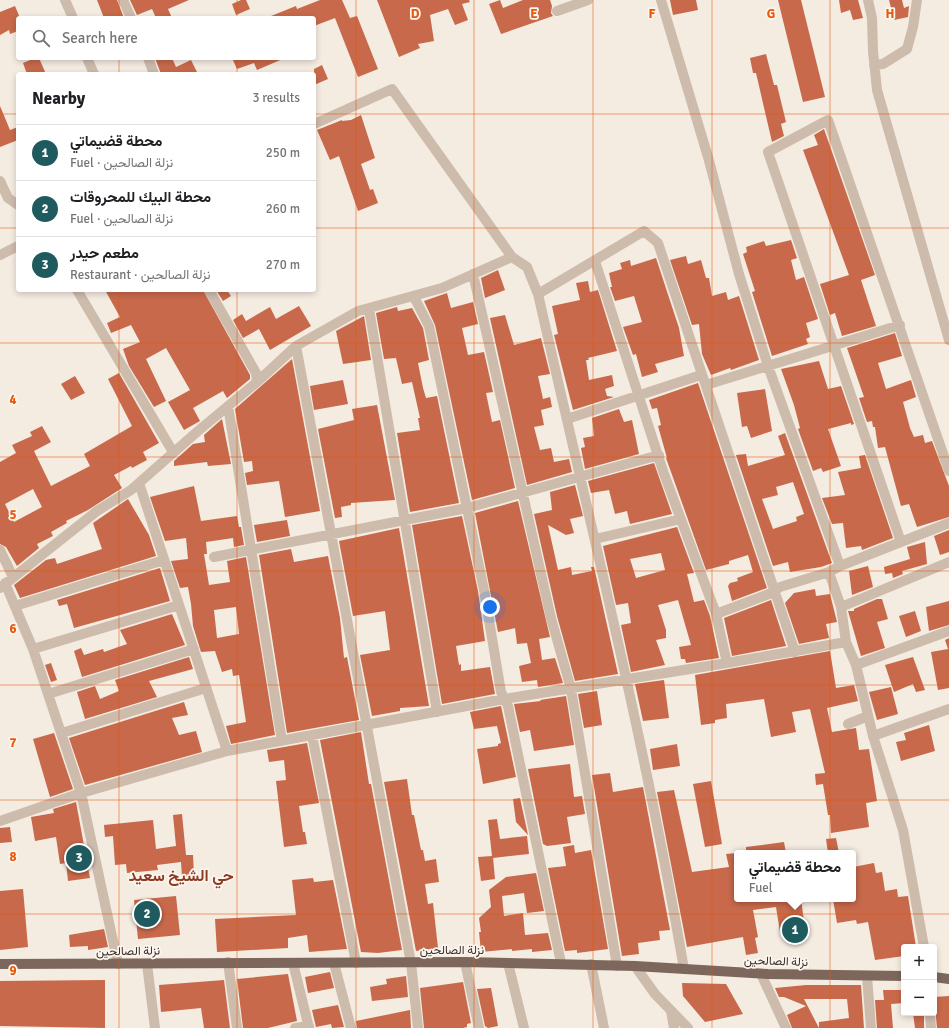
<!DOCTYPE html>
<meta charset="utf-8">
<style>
:root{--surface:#fff;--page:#f6f6f6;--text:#202124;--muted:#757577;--line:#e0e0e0;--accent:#1f5a5e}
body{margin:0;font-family:Signika,Vazirmatn,sans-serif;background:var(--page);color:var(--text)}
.controls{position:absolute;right:12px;bottom:12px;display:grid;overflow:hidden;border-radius:4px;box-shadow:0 2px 6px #0003}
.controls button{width:36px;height:36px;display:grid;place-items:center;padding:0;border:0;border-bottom:1px solid var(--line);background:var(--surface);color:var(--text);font:20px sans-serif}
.you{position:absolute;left:490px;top:607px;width:14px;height:14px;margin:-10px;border:3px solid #fff;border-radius:50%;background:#1a73e8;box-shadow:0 0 0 6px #1a73e833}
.badge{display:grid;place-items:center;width:26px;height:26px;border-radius:50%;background:var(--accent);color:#fff;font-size:13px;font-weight:700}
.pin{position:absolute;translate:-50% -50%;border:2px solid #fff;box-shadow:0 1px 4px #0006}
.popup{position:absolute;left:734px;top:850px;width:122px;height:52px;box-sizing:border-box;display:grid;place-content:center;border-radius:4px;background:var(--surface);filter:drop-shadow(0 1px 3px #0005);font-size:13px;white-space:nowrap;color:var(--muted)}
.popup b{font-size:15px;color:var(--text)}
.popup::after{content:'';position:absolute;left:50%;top:100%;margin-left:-8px;border:8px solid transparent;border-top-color:var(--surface)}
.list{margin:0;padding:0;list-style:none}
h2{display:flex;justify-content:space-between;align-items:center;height:52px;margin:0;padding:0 16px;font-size:17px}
h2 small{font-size:13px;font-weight:400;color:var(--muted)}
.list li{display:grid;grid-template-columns:26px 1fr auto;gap:12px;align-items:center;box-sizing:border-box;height:56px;padding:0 16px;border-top:1px solid var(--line)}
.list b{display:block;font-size:15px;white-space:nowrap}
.list p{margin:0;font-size:13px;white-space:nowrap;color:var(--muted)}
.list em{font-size:13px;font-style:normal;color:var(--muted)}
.icon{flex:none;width:22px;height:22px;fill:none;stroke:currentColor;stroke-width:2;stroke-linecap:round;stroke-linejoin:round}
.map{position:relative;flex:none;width:949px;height:1028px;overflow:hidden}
.search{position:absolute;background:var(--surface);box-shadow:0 2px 6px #0003;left:16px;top:16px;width:300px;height:44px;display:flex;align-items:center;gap:10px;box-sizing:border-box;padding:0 14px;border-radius:4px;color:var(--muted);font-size:15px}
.panel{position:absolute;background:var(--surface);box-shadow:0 2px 6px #0003;left:16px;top:72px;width:300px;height:220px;border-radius:4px}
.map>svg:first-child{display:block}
.building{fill:#c8694b;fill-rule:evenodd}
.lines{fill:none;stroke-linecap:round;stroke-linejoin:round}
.minor{stroke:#cdbbac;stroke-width:10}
.primary{stroke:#7d675c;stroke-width:10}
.grid{fill:none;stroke:#e8590c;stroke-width:1;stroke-opacity:0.55}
.labels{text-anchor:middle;stroke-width:3.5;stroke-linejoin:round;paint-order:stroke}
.street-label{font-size:12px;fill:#3b302b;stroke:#fbf5ee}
.district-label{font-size:16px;font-weight:bold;fill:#8c3b22;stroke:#fbf5ee}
.grid-label{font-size:13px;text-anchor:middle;font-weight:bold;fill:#e8590c;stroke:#fbf5ee;stroke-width:3.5;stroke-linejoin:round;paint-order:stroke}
</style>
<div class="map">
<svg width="949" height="1028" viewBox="0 0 949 1028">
<rect width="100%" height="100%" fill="#f4ebe1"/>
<path class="building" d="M97,0H117L124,18H104Z
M130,0H189L168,9L172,18H156L152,9L137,15Z
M241,0H246L250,9L236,15L232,4Z
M320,0H342L350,18L357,16L378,69L358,77L335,18L314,26V18H266L296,6L297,9Z
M377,0H469L470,2L462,4L468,20L455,25L448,9L430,15L434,41L418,44L420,48L399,57Z
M500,0L503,8L523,0H550L552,6L551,13L553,16L501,34L489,4Z
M670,0H696L698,10L673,15Z
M778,0H801L825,97L803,102Z
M839,0H858L863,18L853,20L850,10L841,13Z
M889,0H902L904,8L909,6L908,17L894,20Z
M15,6L20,18H18V31L10,34L9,30L0,35V12Z
M766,54L774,85H777L786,122L781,124L784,136L772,142L756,73H753L750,58Z
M35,58H39L46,74H27L23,63Z
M155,58H172L176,67L191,60L198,74H161Z
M232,58H285L257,70L254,63L237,69Z
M322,65L328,79L314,85V69Z
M0,106L10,130L18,127V140L0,147Z
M361,115L375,158L361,164L370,190L373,189L378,203L358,211L339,156L330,160L317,130L342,120V121L351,120Z
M824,129L875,275L861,280L876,326L842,336L835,313L830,315L820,284L849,275L803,150L818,145L814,135Z
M791,240L797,258L791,260L796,280L804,277L818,319L806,323L810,337L806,339L808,344L772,356L752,292L755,291L743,254L747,252L746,247L764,241L766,246Z
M686,256L688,264L701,260L706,278H709L712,296L726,292L728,300L739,296L759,360L731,370L730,368L711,375L702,354L699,324L692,325L670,260Z
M656,258L679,328L684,356L655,364L658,372L642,377L636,354L633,355L623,327L642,322L634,296L615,301L610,287H612L609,273L622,269L620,263L630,260L631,266Z
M498,270L505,290L485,298L481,278Z
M588,281L590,292L598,290L617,351L588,358L589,360H586L589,380L612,375L614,386L605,389L607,396L614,397L573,410L554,335L558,334L552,306L580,300L576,283Z
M105,290H203L250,375V379L227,398L223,391L193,408L200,421L184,430L168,402L190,390L166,348L146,359L166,401L154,407L129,366L123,349L140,342L131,325L111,333L107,323L120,317Z
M216,290H227L231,296L223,301Z
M447,293L451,308L473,302L478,324L462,328L468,355L484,352L493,392L486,393L492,422L500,420L515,488L472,500L435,325L424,301Z
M299,306L311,326L270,350L259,329L243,338L233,320L242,314L246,321L270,307L276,319Z
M397,307L398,311L412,308L423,328L429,360L418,363L423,388L426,398L437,396L459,503L410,512L397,433L420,430L418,418H420L412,382L402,384L396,358L384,359L376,313Z
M505,315L514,345L541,338L550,374L538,376L543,399L550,397L552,407L541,410L544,425L534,427L540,450L551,448L554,462L569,459L572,472L527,485L490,318Z
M364,316L371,360L343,364L336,331Z
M895,333L902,356L878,363L886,389L911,380L916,397L903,402L910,428L914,437L923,435L925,443L932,441L949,486V517L917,527L909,504L901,506L885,447L878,448L875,427H873L872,421L867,422L859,398L864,397L847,348Z
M292,359L320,511L285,517L279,481L247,485L245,473L253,471L252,461L244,462L235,409Z
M819,361L828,389L841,386L854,424L851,425V423L828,429L841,466L823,472L821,468L813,471L798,429L800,428L794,405L781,369Z
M119,373L159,443L143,452L147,460L132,468L131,466L114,475L122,488L88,510L66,521L67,523L51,532L53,536L37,544L39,548L17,566L6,547L0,544V462L16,453L12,445L32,436L30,432L42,426L51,442L34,451L51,486L90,466L84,454L132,426L108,379ZM33,489L42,507L14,522L5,504Z
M75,376L85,393L71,400L61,384Z
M343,380L348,404L314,410L310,386Z
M698,383L767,588L732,601L728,586L730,583L738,581L737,578L753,572L748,555L729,561V564L706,570L666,458H667L658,426L661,425L657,408L652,409L649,400Z
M765,389L772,431L751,438L747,426L742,427L737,393Z
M377,405L395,500L351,503V505L341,507L342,517L335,518L318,429L354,420L352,409Z
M619,409L624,422L632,420L639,454L585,469L581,448L585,447L583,438L594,436L592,418Z
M222,419L231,464L208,466L207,462L174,466V461L193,444L205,442L204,435Z
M785,433L832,563L821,567L790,572L788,562L773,566L736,455L746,454L748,466L785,455L778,436ZM793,482L804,514L796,517L797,521L773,529L762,499L778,495L776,487Z
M865,455L893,538L862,550L861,546L846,548L843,523L832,524L822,498L845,495L838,472L861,468L859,456Z
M654,463L672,514L630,524L627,511L615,514L609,490L591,493L588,481Z
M575,485L583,516L570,519L574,533L566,535L548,525L558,570L571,567L572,575L592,571L591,567H594L618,674L575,681L557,616L534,514L552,510L550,492Z
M194,486L201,521L237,516L239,527H241L244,545L234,547L233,538L206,542L207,554H204L209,585L230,582L227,561L246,557L275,735L231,744L226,726L246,722L239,675L233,676L232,669L222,672L215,651L201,652L193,626L191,604L188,587L180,588L171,561L188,559L186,538L165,541L150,497ZM236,607L239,634L217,638L214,610Z
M128,499L149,535L156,556L20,598L14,585L46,560L55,558L57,564L102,549L93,523Z
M518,501L550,637L539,639L542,660L555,658L563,683L538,687L537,680L522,682L519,666L531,663L527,643L517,644L515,628L498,632L475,513Z
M462,516L478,591L485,641L456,646L459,665L461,664V671L490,667L495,694L442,704L412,525Z
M287,520L290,536L257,542L254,525Z
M677,527L694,573L687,574L694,602L704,600L710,616L719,658L686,663L685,659H681L679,647L691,645L678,600L658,605L666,630V638L656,640L665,665L631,672L621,625L631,623L628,603L616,605L603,546ZM661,553L665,570L636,578L630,559Z
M399,528L429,706L400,708V711L372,716L360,655L390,650L385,611L353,616L339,541Z
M949,530V552L940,555L934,536Z
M925,542L927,564L902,571L903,574L893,578L892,573L885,574L884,567L910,559L907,547Z
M291,549L294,562L328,556L340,618L344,658L347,657L359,720L287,733L259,555Z
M868,566L873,587L852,595L849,571Z
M160,568L170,601L74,628L67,604L59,606L57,600Z
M815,589L816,596L830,594L837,622L826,624L829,638L799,644L785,603L794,593Z
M877,599H882L888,619L877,622L885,648L861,656L848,611H854V609Z
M771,600L786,646L732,656L724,618Z
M949,601V625L929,631L926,607Z
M915,611L921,631L906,637L899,616Z
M172,614L185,645L82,677L74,651L81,648L84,655L103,649L104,652L127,644L120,630Z
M949,638V688L938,690L931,652L948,649L945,640Z
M830,651L836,688L854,685L858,701L827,708L832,732L856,728L859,750L869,749L877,801L866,803L869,827L831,833L830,815H828L823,784L816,785L815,774L825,773L810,709L792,712L796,732L771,737L764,699L726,704L727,718L715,720V723L701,725L695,675Z
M189,657L193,669L149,681L157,697L85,719L77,692L95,686L100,699L119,691L115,680Z
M913,657L925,690L916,692L913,684L894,692L885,665Z
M51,663L57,680L51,682L45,665Z
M664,680L669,718L643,721L635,684Z
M891,687L898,714L877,720L869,692Z
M597,691L602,725L584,728L578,694Z
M566,696L574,745L534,751L530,730L520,732L514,704L541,701L540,700Z
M184,702L188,715L172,718L179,735L196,731L202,752L85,785L69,738Z
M501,706L516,777L483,784L477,749L498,746V744L501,743L497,726L474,729L470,712Z
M929,725L935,751L901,761L896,742L906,740L904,733Z
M361,732L369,784H371L402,950L378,953L361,952L320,740Z
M54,733L73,789L50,797L33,739Z
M307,743L319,803L299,806L303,832H305L307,844L284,847L276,781L286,780L284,760L269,762L267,750Z
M677,744L680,766L653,770L650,749Z
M570,764L574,797L582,796L585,814L567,817L571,843L547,846L543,844L528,769Z
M610,773L613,792L643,787L670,930L659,931L660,940L638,943L639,954L622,956L592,775Z
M407,779L412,815H414L421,850H423L425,861L436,859L439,882L425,884L428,904L433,903L438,948L416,951L384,782Z
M711,781L722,844L705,847L693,784Z
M674,790L692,872L729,867L726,854L737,853V899H801L805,929L780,932L776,907L753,910L758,937L755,938L758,953L746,955L743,937L687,947L657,792Z
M520,798L528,835L516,822L513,799Z
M76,802L90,878L68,881L66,863L60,864L56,837L35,841L31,817L54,813L53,809Z
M182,814L186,855H193L194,875L182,877L181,862L157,865L158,870L127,873L126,864L115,865L113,836L105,837L104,825L153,820L156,849L176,846L173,815Z
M497,819L500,839L527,836L529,854L493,858V857L495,879L481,881L478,857L492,856L488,820Z
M10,827L12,842L0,843V828Z
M836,838L839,853H828L826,839Z
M784,842L786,853H746V847Z
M574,845L575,853L591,850L608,949L577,953V950L565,951L548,868L566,866L563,847Z
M874,863L876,873L882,872L885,891L897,889L898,897L908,896L916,947H904V956L875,960L868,922L857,924L856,920L837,923L833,899H853V867Z
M536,873L544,911L527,913L524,893L502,896L504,916L523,913L525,935L548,933L552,950L532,952V949L512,951V949L481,952L479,932H481L479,918L491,907L489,890L506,877Z
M313,878L314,882L333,880L347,949L309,952L307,935L288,938V948L217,952L215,919L296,915L292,880Z
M23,889L28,947L0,950V891Z
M176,896L180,935L138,939L134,900Z
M104,929L108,947L88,950V946L70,947L69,935Z
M330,972L334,988L308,993L305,977Z
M288,974L297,1021L268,1028H243L237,979Z
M406,976L408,997L372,1001L370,987L387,984L386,979Z
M105,980V1028L0,1026V981Z
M224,980L230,1028H204L201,1008L161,1012L159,985Z
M463,982L471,1023L467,1024V1027L463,1028H424L420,988Z
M682,983L726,984L743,1014L705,1022L683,996Z
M806,985H861L864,1028H819V1022L849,1018L847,999H804L819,1028H792L787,1015L806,1006L784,997H779L775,988Z
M491,988L498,1026L488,1028L485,1026L477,989Z
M883,990H904V1003L891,1004L893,1028H877L875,1000H884Z
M949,996V1028H937L934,997Z
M338,1005L344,1027L332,1028L331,1024L316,1027L312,1010Z
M410,1010L411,1028H357L356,1021Z
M913,1013H924V1028H915Z"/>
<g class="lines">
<path class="minor" d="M65,0L73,18
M123,0L131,18
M661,0L708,157L739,274L768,366L840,566
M868,0L872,18L873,51L877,90L949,340
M557,11L588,0
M87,58L94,74
M148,58L154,74
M874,65L883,64L907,49L913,27L917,0
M314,124L392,89L512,257
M0,181L8,198L18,205
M0,255L18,246
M595,261L663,471L716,614L727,663
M473,274L551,618L571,689L617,966
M77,290L173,452
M209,290L256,373L257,382
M538,294L644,231L658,243L795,652
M414,297L429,326L484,590L501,692L508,706L561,963
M369,309L437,712
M296,346L411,963L418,1028
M706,385L900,325
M228,406L282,741
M567,419L701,375
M139,483L227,751
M595,539L681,519
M901,542L768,152L828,120L949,471
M0,550L13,577
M214,557L467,508L659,455
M829,572L841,607L846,642L856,665L873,736L903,830L924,947
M5,583L33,649L81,793L118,964
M0,588L97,511L131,490L198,431L257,382L296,346L358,311L442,288L512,257L527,267L538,294C589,519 645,742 684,969
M15,606L164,560
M841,607L949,562
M716,614L774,592L780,587L829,572L840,566L949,523
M33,649L179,605
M856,665L949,631
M48,694L194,649
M848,724L868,716
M62,733L206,688
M312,735L356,963
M873,736L949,709
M0,821L78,794L227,751L504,699L727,663L846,642
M228,962L237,1028
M465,962L479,1028
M293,963L309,1028
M334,963L351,1028
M508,963L524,1028
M147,964L155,1028
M591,964L604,1028
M635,966L655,994L688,1028
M761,974L786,1028
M867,976L871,1028
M671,1011L674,1028
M930,1013L931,1028
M295,1028L309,1026"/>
<path class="primary" d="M0,964L465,962L635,966L768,974L904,976
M934,977L949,979"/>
</g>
<path class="grid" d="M119,0V18M237,0V18M356,0V1028M474,0V1028M593,0V1028M712,0V1028M830,0V1028M119,58V74M237,58V74M0,114H18M314,114H949M0,228H18M314,228H949M119,290V1028M237,290V1028M0,343H949M0,457H949M0,571H949M0,685H949M0,800H949M0,914H949"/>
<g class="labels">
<g class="street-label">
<text x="452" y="954">نزلة الصالحين</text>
<text transform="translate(128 951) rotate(-1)" y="4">نزلة الصالحين</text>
<text transform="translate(776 961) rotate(2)" y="4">نزلة الصالحين</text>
</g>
<g class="district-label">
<text x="181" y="881">حي الشيخ سعيد</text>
</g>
</g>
<g class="grid-label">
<text x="415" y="18">D</text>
<text x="534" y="18">E</text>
<text x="652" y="18">F</text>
<text x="771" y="18">G</text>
<text x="890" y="18">H</text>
<text x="13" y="404">4</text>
<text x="13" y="519">5</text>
<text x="13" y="633">6</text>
<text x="13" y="747">7</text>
<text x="13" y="861">8</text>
<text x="13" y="975">9</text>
</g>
</svg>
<div class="controls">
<button>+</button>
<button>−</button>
</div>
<div class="you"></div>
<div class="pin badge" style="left:795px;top:930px">1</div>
<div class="popup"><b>محطة قضيماتي</b>Fuel</div>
<div class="pin badge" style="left:147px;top:914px">2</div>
<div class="pin badge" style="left:79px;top:858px">3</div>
<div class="search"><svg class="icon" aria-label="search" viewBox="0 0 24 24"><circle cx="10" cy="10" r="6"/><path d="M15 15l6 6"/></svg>Search here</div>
<section class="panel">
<h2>Nearby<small>3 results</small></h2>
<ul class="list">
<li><span class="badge">1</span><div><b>محطة قضيماتي</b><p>Fuel · نزلة الصالحين</p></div><em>250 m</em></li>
<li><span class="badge">2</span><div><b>محطة البيك للمحروقات</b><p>Fuel · نزلة الصالحين</p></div><em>260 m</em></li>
<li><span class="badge">3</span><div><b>مطعم حيدر</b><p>Restaurant · نزلة الصالحين</p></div><em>270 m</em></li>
</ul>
</section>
</div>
